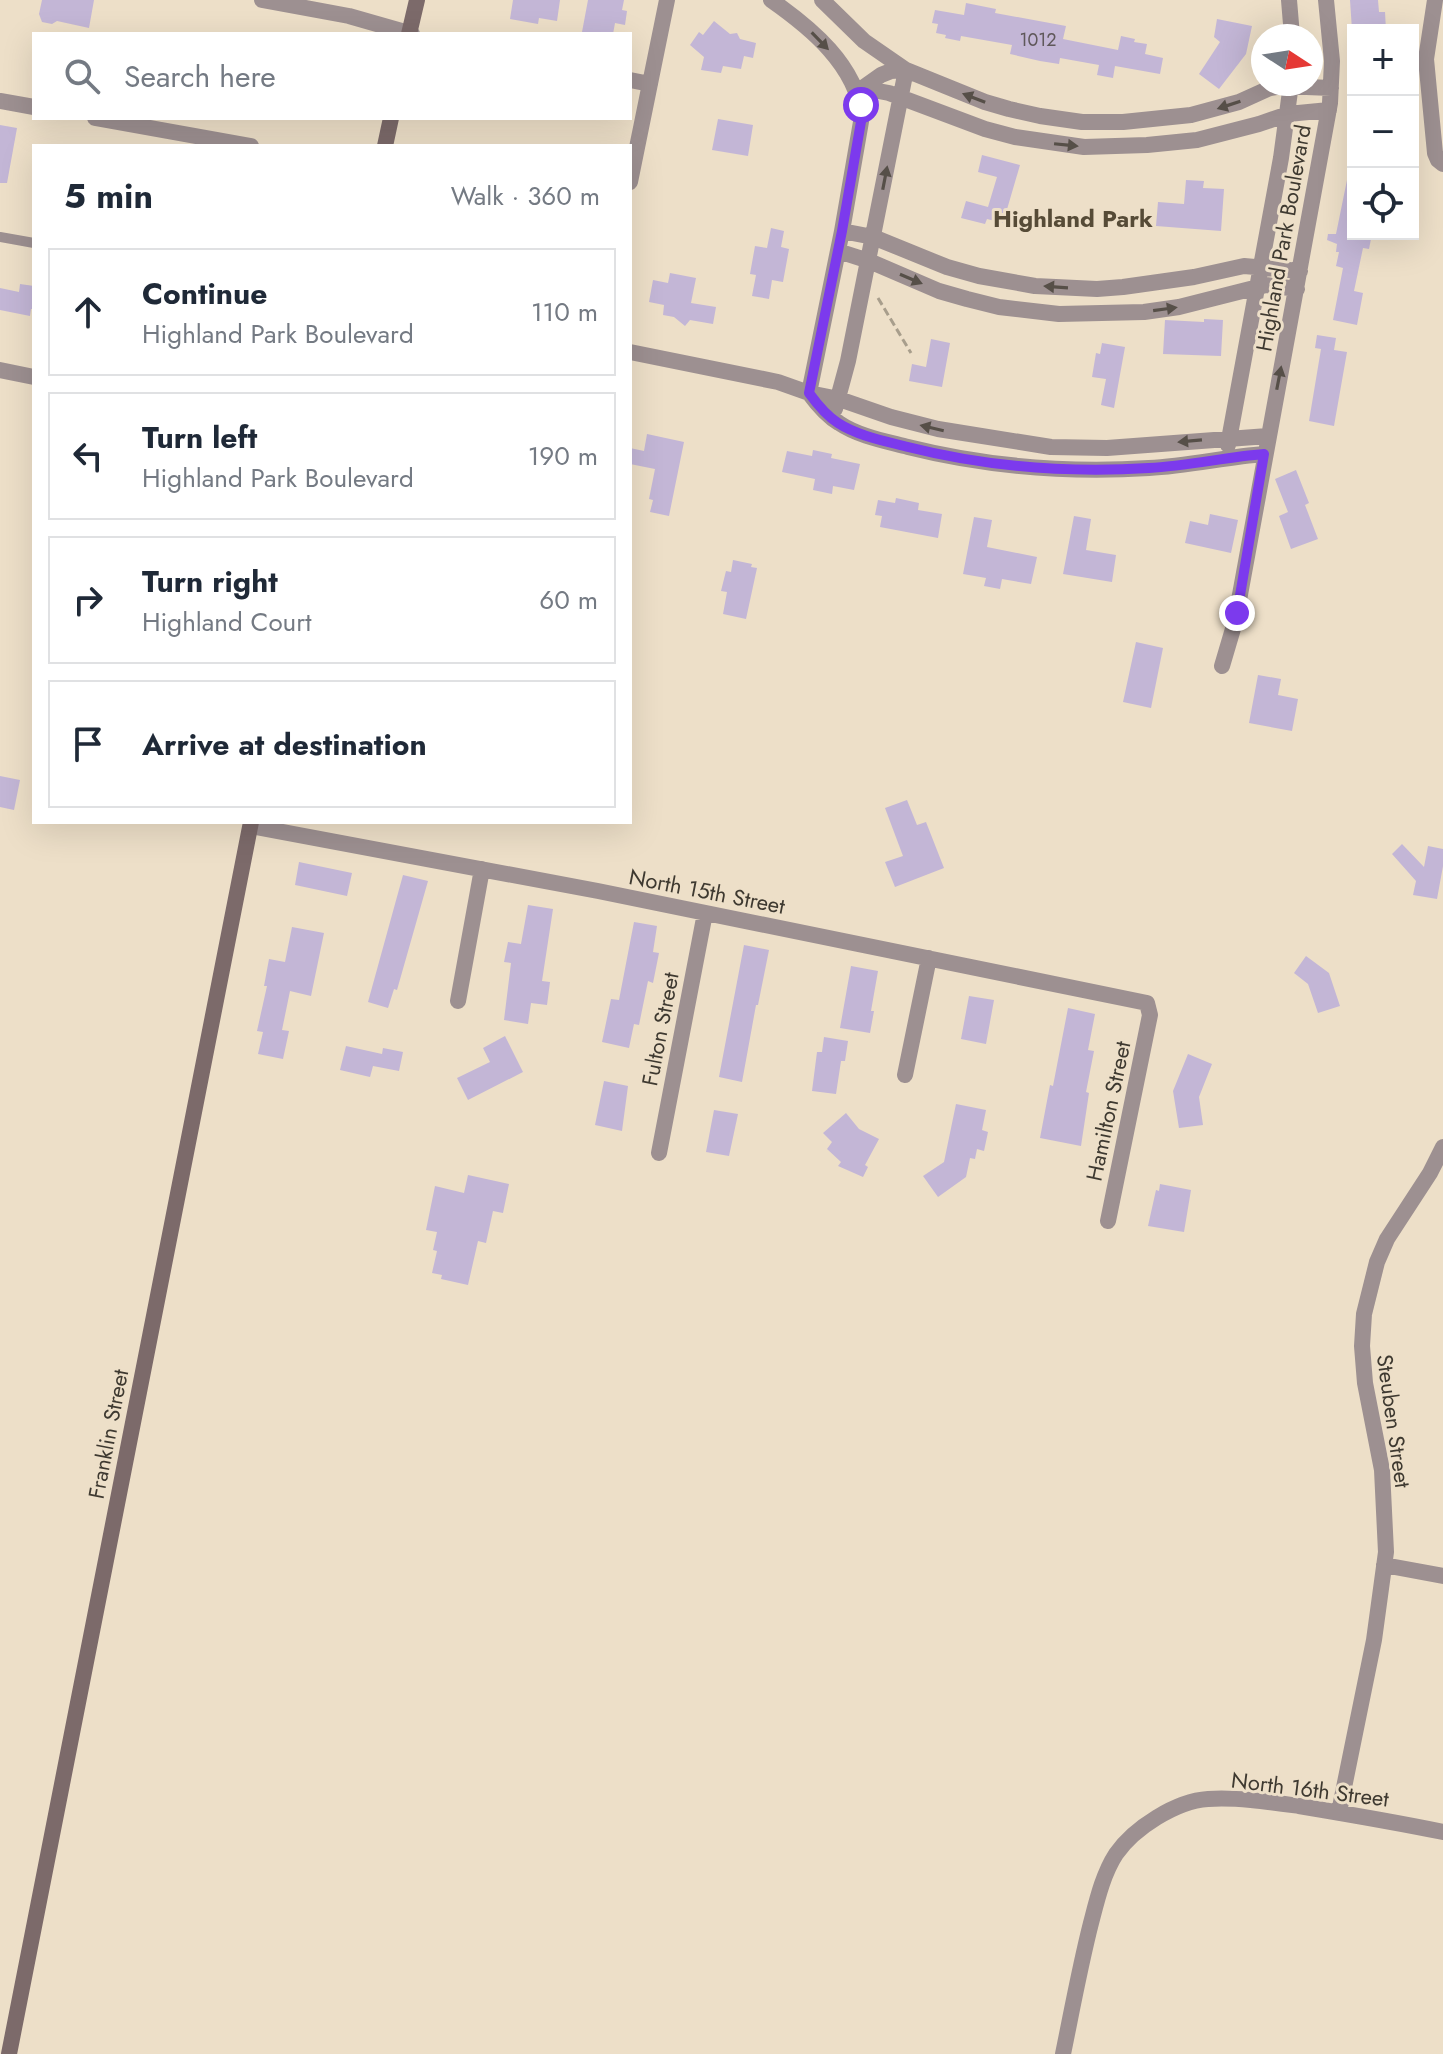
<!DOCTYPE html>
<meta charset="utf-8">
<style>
:root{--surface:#fff;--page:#f6f6f7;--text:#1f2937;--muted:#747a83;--line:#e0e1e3}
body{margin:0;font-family:Jost,sans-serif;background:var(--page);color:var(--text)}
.controls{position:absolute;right:24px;top:24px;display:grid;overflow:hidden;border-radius:0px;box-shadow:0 8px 32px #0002}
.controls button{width:72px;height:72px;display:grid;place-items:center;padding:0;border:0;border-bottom:2px solid var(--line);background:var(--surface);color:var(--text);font:40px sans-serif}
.compass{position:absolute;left:1251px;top:24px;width:72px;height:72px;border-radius:50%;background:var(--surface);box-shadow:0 8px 32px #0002;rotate:102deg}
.stop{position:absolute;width:24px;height:24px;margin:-18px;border:6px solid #7c3aed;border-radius:50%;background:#fff}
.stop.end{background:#7c3aed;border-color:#fff;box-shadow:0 2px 8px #0008}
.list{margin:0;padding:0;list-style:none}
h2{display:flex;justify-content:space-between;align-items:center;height:104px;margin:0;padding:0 32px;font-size:34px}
h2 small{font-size:26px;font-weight:400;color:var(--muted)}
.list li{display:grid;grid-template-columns:52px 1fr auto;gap:24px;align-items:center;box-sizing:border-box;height:128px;margin:0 16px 16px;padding:0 16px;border:2px solid var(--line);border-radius:0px}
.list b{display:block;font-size:30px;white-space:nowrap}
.list p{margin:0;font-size:26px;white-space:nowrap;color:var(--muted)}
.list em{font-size:26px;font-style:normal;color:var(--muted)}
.icon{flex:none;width:44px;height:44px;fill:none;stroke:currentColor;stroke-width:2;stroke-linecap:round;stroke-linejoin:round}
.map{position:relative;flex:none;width:1443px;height:2054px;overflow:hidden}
.search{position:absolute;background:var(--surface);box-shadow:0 8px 32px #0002;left:32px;top:32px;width:600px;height:88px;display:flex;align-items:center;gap:20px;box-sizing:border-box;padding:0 28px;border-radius:0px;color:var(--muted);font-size:30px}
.panel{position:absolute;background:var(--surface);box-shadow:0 8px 32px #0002;left:32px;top:144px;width:600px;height:680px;border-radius:0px}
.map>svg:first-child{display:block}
.building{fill:#c3b6d6}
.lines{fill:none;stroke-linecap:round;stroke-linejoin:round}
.path{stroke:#a89e8c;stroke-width:3;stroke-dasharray:8 4;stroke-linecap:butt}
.lane{stroke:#9d9091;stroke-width:10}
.street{stroke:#9d9091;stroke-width:16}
.secondary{stroke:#7c6a6a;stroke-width:16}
.oneway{fill:#564f48}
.route{stroke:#7c3aed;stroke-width:10}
.labels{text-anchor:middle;stroke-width:6;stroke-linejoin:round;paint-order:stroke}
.number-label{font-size:18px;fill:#5f585a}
.street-label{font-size:22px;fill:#3e3930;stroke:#eddfc8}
.neighbourhood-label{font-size:24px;font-weight:bold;fill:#564b37;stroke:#eddfc8}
</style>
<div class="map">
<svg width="1443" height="2054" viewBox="0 0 1443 2054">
<rect width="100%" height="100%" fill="#eddfc8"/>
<path class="building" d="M42,0H94L89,28L57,21L52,24L42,22L39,14Z
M513,0H560L557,21L539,18L538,24L510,19Z
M588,0H624L622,10L627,11L625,25L615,23L613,34L582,32Z
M1350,0H1378L1379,12H1385L1386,30H1352Z
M966,3L996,9L995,13L1066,26L1063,39L1118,50L1121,36L1135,39L1134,42L1147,44L1145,54L1163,58L1160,74L1115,66L1113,78L1097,75L1099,65L1060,58L1059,64L1040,61L1010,54L1012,45L961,36L960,41L945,38L946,35L936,33L938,24L932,23L935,10L964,15Z
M1217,19L1252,26L1246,54L1219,89L1199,74L1220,42L1214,37Z
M714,21L730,34L737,33L740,39L756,43L753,58L744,56L741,69L723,66L721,73L701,70L704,57L690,45L699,32L703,35Z
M718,119L753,125L748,156L712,150Z
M0,125L17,128L7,183H0Z
M982,155L1020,165L1003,223L987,219L985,224L961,218L966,201L988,207L997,177L978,172Z
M1186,180L1204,181L1203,188L1224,189L1221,231L1156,226L1158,202L1184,204Z
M1347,180H1353V234H1372L1369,249L1363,248L1354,291L1363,293L1357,325L1333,320L1343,268L1336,266L1339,252H1336L1337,244L1327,240L1328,234H1336Z
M771,228L784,231L781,247L789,249L783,282L772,280L769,299L752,296L756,275L750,274L755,246L767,248Z
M670,273L696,278L691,303L716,307L713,324L690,320L685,326L674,317L663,315L664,305L649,302L653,280L668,283Z
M20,284L34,286V309H31L30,316L0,310V288L19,292Z
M1204,319L1223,320L1221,356L1163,354L1165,320L1204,322Z
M1317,335L1336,338L1334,350L1347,352L1334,426L1309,421L1321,349L1315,348Z
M931,339L950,343L942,387L909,381L912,364L926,367Z
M1102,343L1125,347L1114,408L1101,405L1106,379L1092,377L1096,353L1100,354Z
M647,434L684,442L669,516L650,512L653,500L649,499L655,469L630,464V448L644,451Z
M813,450L832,454L831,458L860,464L854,490L833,486L832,494L813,490L815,479L782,472L787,451L812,456Z
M1296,470L1309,503L1305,505L1318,539L1291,549L1279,516L1288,512L1275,479Z
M896,498L919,503L918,510L942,514L938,538L880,527L882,516L875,515L878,500L895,503Z
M1210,514L1238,520L1231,553L1185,543L1190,521L1208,525Z
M1074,516L1091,519L1086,550L1116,555L1112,582L1063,574Z
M974,517L992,520L987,547L1037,557L1031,584L1002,579L1000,589L984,586L986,578L963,574Z
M733,560L752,564L751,567L757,568L746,619L723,614L727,592L721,591L726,571L731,572Z
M1136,642L1163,648L1151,708L1123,702Z
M1258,675L1281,679L1278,695L1298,699L1292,731L1249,723Z
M0,776L20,780L14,810L0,807Z
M907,800L917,825L926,822L944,868L895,887L885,862L903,856L885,808Z
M1402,844L1424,867L1428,846L1443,849V866L1437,899L1413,895L1416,881L1392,854Z
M299,862L352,873L347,896L295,885Z
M403,875L428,881L397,990L394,989L388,1008L368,1002Z
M528,905L553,909L542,981L550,982L547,1005L531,1003L528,1024L504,1020L511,963L504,962L508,942L521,944Z
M634,922L657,926L653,952L659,953L653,983L648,981L639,1025L634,1024L629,1048L602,1042L611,999L619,1000Z
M292,927L324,933L311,996L290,991L282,1030L289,1031L283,1059L258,1054L263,1032L257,1031L267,986H264L269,959L285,962Z
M744,945L769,950L758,1005H756L742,1082L719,1077Z
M1306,956L1329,973L1340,1006L1318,1013L1308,984L1294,973Z
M851,966L878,971L871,1011H874L870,1033L840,1028Z
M969,996L994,1000L986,1044L961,1039Z
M1068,1008L1095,1014L1088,1050L1094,1051L1086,1092L1089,1093L1081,1146L1040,1138L1050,1085L1053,1086Z
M505,1036L523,1072L468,1100L457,1078L490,1062L483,1048Z
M824,1037L848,1041L845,1061H841L836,1094L812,1091L817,1052H822Z
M346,1046L382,1054L383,1048L403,1052L399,1071L373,1066L370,1077L340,1070Z
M1188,1054L1212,1064L1199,1097L1203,1125L1179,1128L1173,1091Z
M604,1081L628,1086L622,1131L595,1125Z
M956,1104L986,1110L982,1130L988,1132L984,1151L977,1149L975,1159L970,1158L966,1177L938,1197L923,1176L944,1162Z
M714,1110L738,1114L729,1156L706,1152Z
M846,1113L859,1129L879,1139L865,1165L868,1167L863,1177L838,1166L841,1162L827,1149L832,1142L823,1133Z
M468,1175L509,1184L503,1213L493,1211L486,1243L478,1241L468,1285L441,1279L442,1275L432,1273L437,1251L433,1250L437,1232L426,1230L435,1186L464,1193Z
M1160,1184L1191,1190L1184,1232L1148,1226L1156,1190L1159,1191Z"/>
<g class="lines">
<path class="path" d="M1296,179L1306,127
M878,298L911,353"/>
<path class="lane" d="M0,237L34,243"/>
<path class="street" d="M262,0L349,16L412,34
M771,0C811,28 856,65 862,116L842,231L809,393C817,404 827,416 839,423C858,436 885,441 908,447C988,467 1067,473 1149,468C1188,466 1226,457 1264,454
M822,0L864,41L906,70L848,361L835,409
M1289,0L1292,36
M1435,0L1426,59L1435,153L1438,160L1443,164
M630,80L650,84
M857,92L881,75L891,71L906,70L985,102L1009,109L1040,116L1082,122H1123L1191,115L1239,102L1270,88L1282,86L1331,88
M859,92L873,90L889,93L985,129L1015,137L1084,147L1147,145L1197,140L1259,124L1288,114L1329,110
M0,101L34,107
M95,118L251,146
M630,182L667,0
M842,231L873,237L947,267L979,276L1035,286L1097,289L1123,287L1194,277L1244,266L1300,271
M838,251L869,261L939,291L967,299L999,307L1059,314L1144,312L1179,307L1266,285L1297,289
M630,352L778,382L809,393L839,399L891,417L938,429L1051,447L1107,448L1268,436
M0,370L34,377
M1228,445L1281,158L1291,84
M1222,666L1235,622L1330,103L1332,61L1326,0
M251,826L598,891L1147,1003L1150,1015L1108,1221
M458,1001L482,869
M905,1075L929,958
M659,1153L705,913
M1384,1565L1443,1576
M1339,1812L1374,1640L1386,1552L1382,1470L1365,1383L1362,1346L1364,1314L1377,1262L1387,1239L1430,1173L1443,1147
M1063,2054C1072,2010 1080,1966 1091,1923C1097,1900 1103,1874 1116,1854C1134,1828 1176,1801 1208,1799C1236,1797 1270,1802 1299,1806C1347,1814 1395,1822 1443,1832"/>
<path class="secondary" d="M409,34L417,0
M385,146L391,118
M9,2054L251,822"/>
</g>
<defs><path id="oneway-solid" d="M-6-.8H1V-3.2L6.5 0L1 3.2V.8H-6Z" transform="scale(2)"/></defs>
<g class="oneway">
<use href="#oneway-solid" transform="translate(820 41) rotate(46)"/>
<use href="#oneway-solid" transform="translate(974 98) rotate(-159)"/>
<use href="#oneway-solid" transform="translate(1229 105) rotate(162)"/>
<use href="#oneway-solid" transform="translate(1066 145) rotate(6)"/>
<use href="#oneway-solid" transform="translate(885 178) rotate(-79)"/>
<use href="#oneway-solid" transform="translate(911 279) rotate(23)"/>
<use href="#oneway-solid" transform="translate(1056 287) rotate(-176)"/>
<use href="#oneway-solid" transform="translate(1165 309) rotate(-8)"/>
<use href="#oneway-solid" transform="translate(1279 378) rotate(-79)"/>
<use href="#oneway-solid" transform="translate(932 428) rotate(-167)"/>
<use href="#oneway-solid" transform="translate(1190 441) rotate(175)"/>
</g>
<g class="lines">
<path class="route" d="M861,105L862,116L842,231L809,393C817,404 827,416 838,423C858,436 885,441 908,447C987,467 1067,473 1149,468C1188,466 1226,457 1264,454L1237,613"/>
</g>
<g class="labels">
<g class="number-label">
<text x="1038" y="46">1012</text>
</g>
<g class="street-label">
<text transform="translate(1283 238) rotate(-80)" y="8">Highland Park Boulevard</text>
<text transform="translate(707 891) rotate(11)" y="8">North 15th Street</text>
<text transform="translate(660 1029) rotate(-79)" y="8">Fulton Street</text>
<text transform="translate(1108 1111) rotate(-78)" y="8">Hamilton Street</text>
<text transform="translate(1394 1421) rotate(82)" y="8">Steuben Street</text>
<text transform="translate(108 1434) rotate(-79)" y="8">Franklin Street</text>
<text transform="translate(1310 1789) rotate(7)" y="8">North 16th Street</text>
</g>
<g class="neighbourhood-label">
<text x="1073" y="227">Highland Park</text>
</g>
</g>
</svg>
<div class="controls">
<button>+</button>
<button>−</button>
<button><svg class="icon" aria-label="locate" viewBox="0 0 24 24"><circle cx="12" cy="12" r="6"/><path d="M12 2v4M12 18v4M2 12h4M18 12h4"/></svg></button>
</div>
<svg class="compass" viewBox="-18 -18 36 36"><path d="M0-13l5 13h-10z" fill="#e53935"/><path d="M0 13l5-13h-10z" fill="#747a83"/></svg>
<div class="stop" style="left:861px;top:105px"></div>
<div class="stop end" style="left:1237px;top:613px"></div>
<div class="search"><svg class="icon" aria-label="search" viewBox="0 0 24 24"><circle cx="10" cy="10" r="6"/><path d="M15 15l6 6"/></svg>Search here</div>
<section class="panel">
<h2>5 min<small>Walk · 360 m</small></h2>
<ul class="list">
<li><svg class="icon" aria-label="ahead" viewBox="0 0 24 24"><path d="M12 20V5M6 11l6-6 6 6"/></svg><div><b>Continue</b><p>Highland Park Boulevard</p></div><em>110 m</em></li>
<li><svg class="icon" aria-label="left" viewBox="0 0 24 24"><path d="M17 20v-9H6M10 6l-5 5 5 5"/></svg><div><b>Turn left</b><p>Highland Park Boulevard</p></div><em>190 m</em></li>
<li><svg class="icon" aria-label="right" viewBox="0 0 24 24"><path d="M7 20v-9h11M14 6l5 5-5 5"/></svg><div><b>Turn right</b><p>Highland Court</p></div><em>60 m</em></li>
<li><svg class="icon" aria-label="arrive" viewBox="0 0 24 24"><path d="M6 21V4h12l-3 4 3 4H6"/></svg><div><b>Arrive at destination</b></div></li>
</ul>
</section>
</div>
